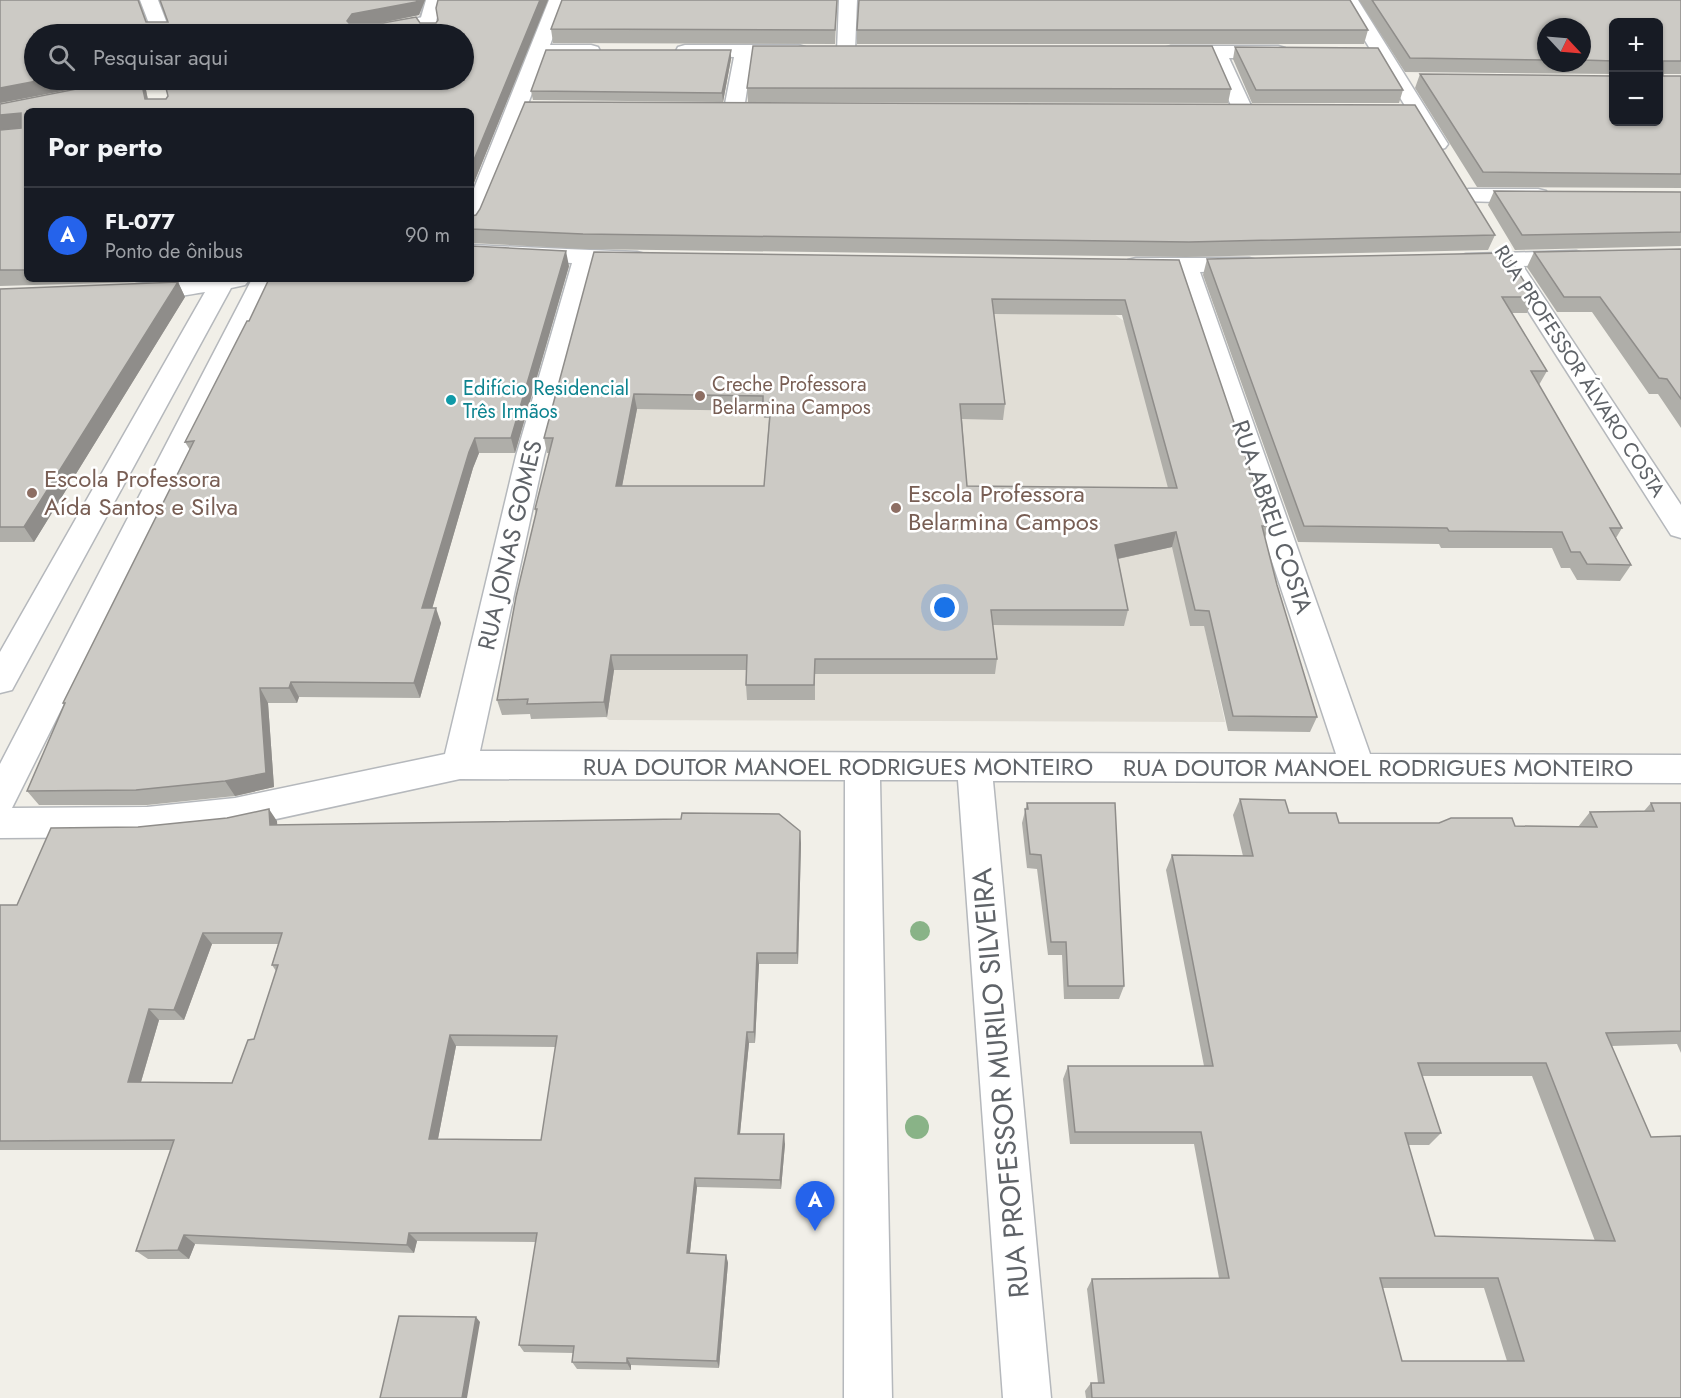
<!DOCTYPE html>
<html lang="pt">
<meta charset="utf-8">
<style>
:root{--surface:#171b24;--page:#20242c;--text:#f1f3f6;--muted:#9ea1a6;--line:#363941;--accent:#2563eb}
body{margin:0;font-family:Jost,sans-serif;background:var(--page);color:var(--text)}
.controls{position:absolute;right:18px;top:18px;display:grid;overflow:hidden;border-radius:9px;box-shadow:0 2px 4px #0004}
.controls button{width:54px;height:54px;display:grid;place-items:center;padding:0;border:0;border-bottom:2px solid var(--line);background:var(--surface);color:var(--text);font:30px sans-serif}
.compass{position:absolute;left:1537px;top:18px;width:54px;height:54px;border-radius:50%;background:var(--surface);box-shadow:0 2px 4px #0004;rotate:116deg}
.you{position:absolute;left:945px;top:608px;width:21px;height:21px;margin:-15px;border:4px solid #fff;border-radius:50%;background:#1a73e8;box-shadow:0 0 0 9px #1a73e833}
.badge{display:grid;place-items:center;width:39px;height:39px;border-radius:50%;background:var(--accent);color:#fff;font-size:20px;font-weight:700}
.pin{position:absolute;translate:-50% -50px;filter:drop-shadow(0 2px 3px #0008)}
.pin::after{content:'';position:absolute;top:32px;width:21px;height:18px;background:inherit;clip-path:polygon(0 0,100% 0,50% 100%)}
.list{margin:0;padding:0;list-style:none}
h2{display:flex;justify-content:space-between;align-items:center;height:78px;margin:0;padding:0 24px;font-size:26px}
h2 small{font-size:20px;font-weight:400;color:var(--muted)}
.list li{display:grid;grid-template-columns:39px 1fr auto;gap:18px;align-items:center;box-sizing:border-box;height:96px;padding:0 24px;border-top:2px solid var(--line)}
.list b{display:block;font-size:22px;white-space:nowrap}
.list p{margin:0;font-size:20px;white-space:nowrap;color:var(--muted)}
.list em{font-size:20px;font-style:normal;color:var(--muted)}
.icon{flex:none;width:33px;height:33px;fill:none;stroke:currentColor;stroke-width:2;stroke-linecap:round;stroke-linejoin:round}
.map{position:relative;flex:none;width:1681px;height:1398px;overflow:hidden}
.search{position:absolute;background:var(--surface);box-shadow:0 2px 4px #0004;left:24px;top:24px;width:450px;height:66px;display:flex;align-items:center;gap:15px;box-sizing:border-box;padding:0 21px;border-radius:33px;color:var(--muted);font-size:22px}
.panel{position:absolute;background:var(--surface);box-shadow:0 2px 4px #0004;left:24px;top:108px;width:450px;height:174px;border-radius:9px}
.map>svg:first-child{display:block}
.education{fill:#e1ded6}
.lines{fill:none;stroke-linecap:round;stroke-linejoin:round}
.lane-casing{stroke:#b5b8bc;stroke-width:4}
.street-casing{stroke:#b5b8bc;stroke-width:3}
.lane{fill:#fff;fill-rule:evenodd}
.street{fill:#fff;fill-rule:evenodd}
.tree{fill:#89b387}
.wall{fill:#afaea9;fill-rule:evenodd}
.shaded-wall{fill:#8f8d8a}
.building{fill:#cccac5;stroke:#8f8d8a;stroke-width:1.5;fill-rule:evenodd}
.education-dot{fill:#8d6e63;stroke:#fff;stroke-width:2}
.culture-dot{fill:#0f9aa8;stroke:#fff;stroke-width:2}
.labels{text-anchor:middle;stroke-width:5;stroke-linejoin:round;paint-order:stroke}
.far-street-label{font-size:20px;fill:#5f6368;stroke:#fff}
.far-education-label{font-size:20px;fill:#785e54;stroke:#fff;text-anchor:start}
.far-culture-label{font-size:20px;fill:#0d838f;stroke:#fff;text-anchor:start}
.education-label{font-size:24px;fill:#785e54;stroke:#fff;text-anchor:start}
.street-label{font-size:24px;fill:#5f6368;stroke:#fff}
.near-street-label{font-size:28px;fill:#5f6368;stroke:#fff}
</style>
<div class="map">
<svg width="1681" height="1398" viewBox="0 0 1681 1398">
<rect width="100%" height="100%" fill="#f1efe8"/>
<path class="education" d="M655,314H1114L1124,321L1194,578L1225,722L609,720L586,702L611,540Z"/>
<g class="lines">
<defs>
<path id="lane" d="M426,0H442L436,21L439,34H423L420,21Z"/>
<path id="street" d="M140,0H158L171,34H153Z
M549,0H567L550,45H591L598,47L600,51L598,55L591,57H546L482,223L479,228L471,230V196Z
M839,0H857L855,51L853,55H839L837,51Z
M1340,0H1358L1448,144L1445,148L1438,150L1431,148Z
M428,16L434,17L437,21L434,25L387,34H353L356,30L362,29Z
M685,45H798L805,47L807,51L805,55L798,57H752L744,109L741,113H727L724,109L734,57L678,55L676,51L678,47Z
M1171,46H1278L1285,48L1287,52L1285,56L1278,58H1229L1253,110L1250,114H1236L1233,110L1210,58L1164,56L1162,52L1164,48Z
M125,80H164L161,84L154,86L99,96L92,94L89,90L92,86Z
M1469,189H1538L1546,191L1549,196L1546,201L1538,203L1461,201L1458,196L1461,191Z
M471,245L637,252L645,254L649,259L645,264L637,266L595,264L544,456L480,751L1336,754L1176,272L1128,270L1124,265L1128,260L1136,258H1249L1257,260L1261,265L1257,270L1200,272L1370,754L1681,755V783L993,781L1051,1398H1003L958,780H880L892,1398H844L845,780L460,779L235,828L147,837L0,838V764L252,279H276L12,808L147,807L235,798L445,754L516,456L572,263L471,259Z
M1576,251L1584,253L1588,258L1584,263L1523,266L1681,505V538L1671,535L1500,267L1466,268L1458,266L1454,261L1458,256L1466,254Z
M196,279L249,280L245,285L231,288L12,690L0,693V652L205,292C180,296 153,302 129,296L125,291L129,286L137,284Z"/>
</defs>
<use href="#lane" class="lane-casing"/>
<use href="#street" class="street-casing"/>
<use href="#lane" class="lane"/>
<use href="#street" class="street"/>
</g>
<g class="tree">
<circle cx="920" cy="931" r="10"/>
<circle cx="917" cy="1127" r="12"/>
</g>
<path class="wall" d="M0,0H139L147,22H168L160,0H425L419,15L381,23L416,17L420,23H436L438,20L436,8L438,0H548L471,190V111H27V279H182L171,281L0,286V130L21,128L0,130V104L122,80H142L146,90L148,99H166L168,96L164,80H464V34H34V80H119L0,103Z
M562,0H837L835,44L553,43L551,29Z
M1359,0H1681V74H1663V76H1681V188L1477,187L1415,88L1420,74L1659,122L1614,22V74L1405,72ZM1546,27H1582V63H1546Z
M857,30H1368L1364,44H857Z
M1235,47L1403,90L1399,103H1252L1233,59Z
M731,59L723,102L533,100L531,91Z
M747,88L1231,89L1228,103L748,102Z
M1494,191L1681,192V246L1515,250L1488,205Z
M471,229L1495,235L1488,250L1186,257L585,249L471,243Z
M1681,249V428L1658,394H1649L1592,312H1557L1527,267L1534,252Z
M594,252L1179,260L1269,526L1265,538L1277,585L1317,717L1310,732L1228,731L1204,626H1190L1172,547L1118,559L1128,610L1124,626L993,625L997,659L995,674H815V700H747L746,685V670H614L607,717L531,719L530,714L502,715L497,700L536,514L535,509L549,453H547L544,438ZM994,314L1122,315L1168,488L967,486L962,419L1003,420L1005,404ZM637,409L763,411L764,418H769L764,486H622Z
M1207,259L1534,297L1527,313H1512L1547,371L1539,385L1622,528L1616,538L1631,565L1620,581L1577,580L1570,568H1561L1552,548H1441L1439,544L1298,542L1203,275Z
M569,266L515,453H479L473,468L432,608L441,623L420,698L299,697L297,703H268L274,787L235,796L147,805H39L27,791L64,705L63,703L190,450L185,442L249,321Z
M178,282L185,297L34,542H0V289Z
M1240,799L1289,813L1339,823L1578,827L1590,812L1644,811L1651,803H1681V1053L1677,1044L1612,1046L1681,1398H1086L1085,1391L1091,1383H1098L1087,1289L1092,1279L1219,1278L1194,1144H1070L1063,1079L1068,1066H1204L1166,870L1172,855L1243,856L1233,815ZM1422,1076H1532L1595,1241L1435,1236L1408,1145H1429L1441,1133ZM1382,1288H1484L1507,1361H1402Z
M1027,803L1124,986L1119,999H1064L1062,955H1048L1037,869L1027,868L1022,823Z
M227,818L277,821V825L801,843L798,964H759L755,1043H749L740,1134L785,1144L781,1189L697,1187L690,1253L726,1255L728,1263L719,1368L631,1365V1370L577,1369L572,1362L573,1353L524,1352L519,1345L536,1242L417,1241L414,1253L195,1244L189,1259H148L136,1251L171,1150H0V905H17L138,827ZM212,944H278L272,965L276,971L254,1039L232,1083L141,1082L159,1020H184ZM456,1046L556,1047L541,1140L438,1139Z"/>
<path class="shaded-wall" d="M417,0H425L419,15L356,28L347,21L352,14Z
M540,0H548L471,190V167Z
M731,50V59L723,102L722,93Z
M42,80H119L0,103V88Z
M141,80H142L146,90L150,111L145,99Z
M21,113L27,127L0,130V115Z
M566,251L569,266L515,453L511,438Z
M178,282L185,297L34,542L24,527Z
M634,394L637,409L619,502L616,486Z
M475,438L479,453L473,468L428,623L422,608L469,452Z
M1176,532L1172,547L1112,560L1115,545Z
M436,608L441,623L420,698L414,683Z
M611,655L614,670L607,717L604,702Z
M291,682L299,697L297,703L289,688Z
M260,688L268,703L274,787L235,796L225,781Z
M269,809L277,821L278,837L270,825Z
M800,831L801,843L798,964L797,953Z
M203,933L212,944L184,1020L174,1010Z
M757,953L759,964L755,1043L754,1032Z
M149,1009L159,1020L138,1092L128,1082Z
M747,1032L749,1043L739,1143L738,1134Z
M450,1035L456,1046L436,1149L429,1139Z
M784,1134L785,1144L781,1189L780,1180Z
M695,1178L697,1187L689,1261L687,1253Z
M409,1233L417,1241L414,1253L407,1245Z
M184,1235L195,1244L189,1259L178,1250Z
M726,1255L728,1263L719,1368L717,1361Z
M476,1317L480,1322L467,1398H462Z
M627,1358L631,1365V1370L627,1363Z"/>
<path class="building" d="M0,0H138L146,22H168L160,0H417L416,2L352,14L347,21L349,23H383L416,17L420,23H436L438,20L436,8L438,0H540L471,167V111H27V270H0V130L21,128V113L0,115V104L122,80H141L145,99H166L168,96L164,80H464V34H34V80H42L0,88Z
M562,0H837L835,30L551,29Z
M859,0H1350L1368,30H857Z
M1372,0H1681V61H1663V76H1681V174L1483,172L1420,74L1614,76V122H1659V22H1614V61L1582,60V27H1546V60L1410,58Z
M753,46H1212L1231,89L747,88Z
M1235,47L1378,48L1403,90H1256Z
M546,50H731L722,93L531,91Z
M525,102L1415,105L1495,235L1189,242L583,234L471,229V216L476,215L480,209Z
M1494,191L1681,192V232L1522,235Z
M471,246L566,251L511,438H475L469,452L422,608H436L414,683L291,682L289,688H260L266,773L225,781L136,790L27,791L65,703H63L194,441L185,442L247,321H249L269,279H471Z
M1681,249V399L1667,379L1659,378L1600,297H1564L1534,252Z
M594,252L1179,260L1269,526H1262L1277,585L1317,717L1233,716L1209,611L1195,610L1176,532L1115,545L1128,610H991L997,659H815L814,685H746L747,655H611L604,702L527,704L528,699L497,700L516,597L537,509H535L553,438H544ZM992,299L1125,300L1177,488L967,486L960,404H1005ZM634,394L763,396V402L771,403L764,486H616Z
M1506,253L1534,297H1502L1547,371H1531L1622,528H1610L1631,565L1587,564L1580,552H1571L1562,532L1449,531L1447,528L1304,526L1207,259Z
M178,282L24,527H0V289Z
M1240,799L1285,800L1289,813H1336L1339,823H1439L1451,818H1512L1515,826L1597,827L1590,812L1654,811L1651,803H1681V1031L1606,1033L1651,1137L1681,1136V1398H1092L1091,1383H1104L1092,1279L1229,1278L1201,1132H1075L1068,1066H1213L1172,855L1253,856ZM1418,1063H1546L1615,1241L1435,1236L1405,1133H1441ZM1380,1278H1498L1524,1361H1402Z
M1027,803H1115L1124,986H1068L1066,942H1051L1041,855L1030,854L1025,809H1028Z
M269,809L270,825L681,819L682,813L779,814L800,831L797,953H757L754,1032H747L738,1134H784L780,1180L695,1178L687,1253L726,1255L717,1361L627,1358V1363L572,1362L574,1346L519,1345L537,1233H409L407,1245L184,1235L178,1250L136,1251L174,1140L0,1141V905H17L51,828L138,827L227,818ZM203,933H282L272,965H278L254,1039L248,1040L232,1083L128,1082L149,1009L174,1010ZM450,1035L557,1036L541,1140L429,1139Z
M399,1316L476,1317L462,1398H380Z"/>
<g class="education-dot">
<circle cx="700" cy="396" r="6"/>
<circle cx="32" cy="493" r="6"/>
<circle cx="896" cy="508" r="6"/>
</g>
<circle class="culture-dot" cx="451" cy="400" r="6"/>
<g class="labels">
<g class="far-street-label">
<text transform="translate(1580 371) rotate(57)" y="7">RUA PROFESSOR ÁLVARO COSTA</text>
</g>
<g class="far-education-label">
<text x="712" y="391">Creche Professora<tspan x="712" dy="23">Belarmina Campos</tspan></text>
</g>
<g class="far-culture-label">
<text x="463" y="395">Edifício Residencial<tspan x="463" dy="23">Três Irmãos</tspan></text>
</g>
<g class="education-label">
<text x="44" y="487">Escola Professora<tspan x="44" dy="28">Aída Santos e Silva</tspan></text>
<text x="908" y="502">Escola Professora<tspan x="908" dy="28">Belarmina Campos</tspan></text>
</g>
<g class="street-label">
<text transform="translate(1272 517) rotate(71)" y="8">RUA ABREU COSTA</text>
<text transform="translate(510 545) rotate(-77)" y="8">RUA JONAS GOMES</text>
<text x="838" y="775">RUA DOUTOR MANOEL RODRIGUES MONTEIRO</text>
<text x="1378" y="776">RUA DOUTOR MANOEL RODRIGUES MONTEIRO</text>
</g>
<g class="near-street-label">
<text transform="translate(1000 1083) rotate(-95)" y="10">RUA PROFESSOR MURILO SILVEIRA</text>
</g>
</g>
</svg>
<div class="controls">
<button>+</button>
<button>−</button>
</div>
<svg class="compass" viewBox="-18 -18 36 36"><path d="M0-13l5 13h-10z" fill="#e53935"/><path d="M0 13l5-13h-10z" fill="#9ea1a6"/></svg>
<div class="you"></div>
<div class="pin badge" style="left:815px;top:1231px">A</div>
<div class="search"><svg class="icon" aria-label="search" viewBox="0 0 24 24"><circle cx="10" cy="10" r="6"/><path d="M15 15l6 6"/></svg>Pesquisar aqui</div>
<section class="panel">
<h2>Por perto<small></small></h2>
<ul class="list">
<li><span class="badge">A</span><div><b>FL-077</b><p>Ponto de ônibus</p></div><em>90 m</em></li>
</ul>
</section>
</div>
